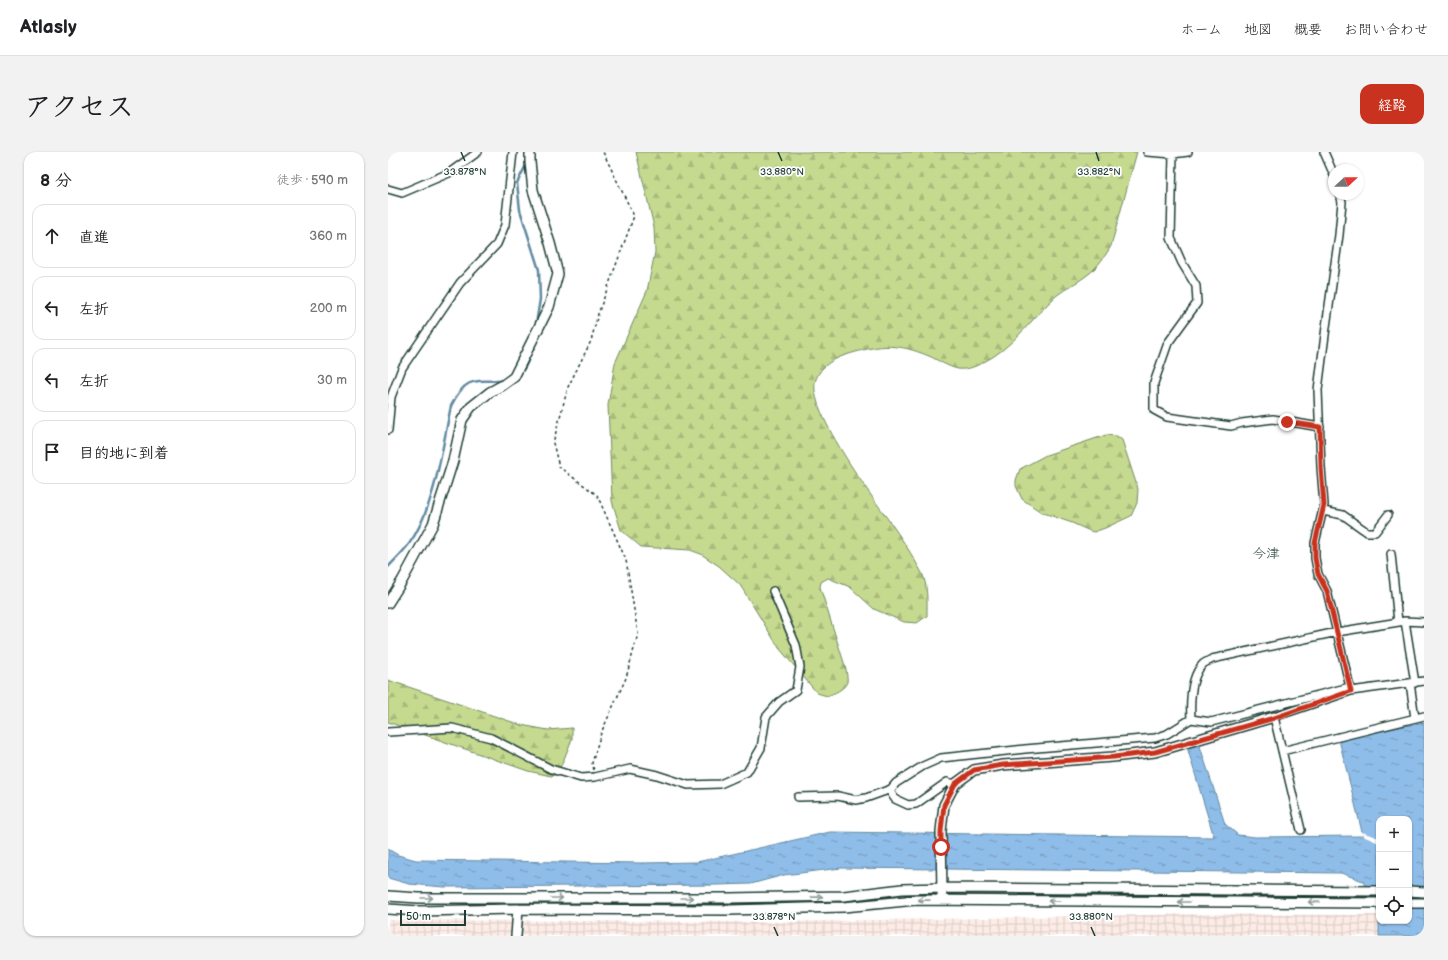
<!DOCTYPE html>
<html lang="ja">
<meta charset="utf-8">
<style>
:root{--surface:#fff;--page:#f2f2f2;--text:#202124;--muted:#757577;--line:#e0e0e0;--accent:#c8321e}
body{margin:0;font-family:"Balsamiq Sans","Klee One",sans-serif;background:var(--page);color:var(--text)}
.controls{position:absolute;right:12px;bottom:12px;display:grid;overflow:hidden;border-radius:8px;box-shadow:0 1px 3px #0004}
.controls button{width:36px;height:36px;display:grid;place-items:center;padding:0;border:0;border-bottom:1px solid var(--line);background:var(--surface);color:var(--text);font:20px sans-serif}
.compass{position:absolute;left:940px;top:12px;width:36px;height:36px;border-radius:50%;background:var(--surface);box-shadow:0 1px 3px #0004;rotate:68deg}
.scale{position:absolute;left:12px;bottom:10px;width:66px;box-sizing:border-box;padding-left:4px;border:2px solid #1f3d34;border-top:0;font-size:11px;line-height:14px;white-space:nowrap;color:#1f3d34;-webkit-text-stroke:3px #fff;paint-order:stroke}
.stop{position:absolute;width:12px;height:12px;margin:-9px;border:3px solid #c8321e;border-radius:50%;background:#fff}
.stop.end{background:#c8321e;border-color:#fff;box-shadow:0 1px 4px #0008}
.list{margin:0;padding:0;list-style:none}
h2{display:flex;justify-content:space-between;align-items:center;height:52px;margin:0;padding:0 16px;font-size:17px}
h2 small{font-size:13px;font-weight:400;color:var(--muted)}
.list li{display:grid;grid-template-columns:26px 1fr auto;gap:12px;align-items:center;box-sizing:border-box;height:64px;margin:0 8px 8px;padding:0 8px;border:1px solid var(--line);border-radius:12px}
.list b{display:block;font-size:15px;white-space:nowrap}
.list em{font-size:13px;font-style:normal;color:var(--muted)}
.icon{flex:none;width:22px;height:22px;fill:none;stroke:currentColor;stroke-width:2;stroke-linecap:round;stroke-linejoin:round}
.map{position:relative;flex:none;width:1036px;height:784px;overflow:hidden;border-radius:12px}
header{display:flex;align-items:center;gap:24px;box-sizing:border-box;height:56px;padding:0 20px;background:var(--surface);border-bottom:1px solid var(--line)}
header strong{font-size:19px}
nav{display:flex;gap:22px;margin-inline-start:auto;font-size:14px}
.intro{display:flex;align-items:center;justify-content:space-between;box-sizing:border-box;height:96px;padding:0 24px}
h1{margin:0;font-size:28px}
.button{padding:10px 18px;border-radius:12px;background:var(--accent);color:#fff;font-size:14px;font-weight:700}
main{display:flex;gap:24px;padding:0 24px}
aside{flex:1;background:var(--surface);border-radius:12px;box-shadow:0 1px 3px #0004}
.map>svg:first-child{display:block}
.industrial{fill:url(#industrial-grid)}
.forest{fill:url(#forest-firs);stroke:#728b62}
.water{fill:url(#water-ripples);stroke:#628aa1;fill-rule:evenodd}
.pier{fill:#fff}
.lines{fill:none;stroke-linecap:round;stroke-linejoin:round}
.stream{stroke:#628aa1;stroke-width:2.5}
.minor-casing{stroke:#1f3d34;stroke-width:10}
.tertiary-casing{stroke:#1f3d34;stroke-width:12}
.path{stroke:#1f3d34;stroke-width:1.5;stroke-dasharray:3 3;stroke-linecap:butt}
.minor{stroke:#fff;stroke-width:7}
.tertiary{stroke:#fff;stroke-width:9}
.oneway{stroke:#8f9e9a}
.route{stroke:#c8321e;stroke-width:5}
.ticks{fill:none;stroke:#1f3d34;stroke-width:1.5}
.labels{text-anchor:middle;stroke-width:3.5;stroke-linejoin:round;paint-order:stroke}
.quarter-label{font-size:14px;fill:#1f3d34;stroke:#fff}
.ticks-label{font-size:10px;text-anchor:middle;fill:#1f3d34;stroke:#fff;stroke-width:3.5;stroke-linejoin:round;paint-order:stroke}
</style>
<header>
<strong>Atlasly</strong>
<nav><a>ホーム</a><a>地図</a><a>概要</a><a>お問い合わせ</a></nav>
</header>
<div class="intro"><h1>アクセス</h1><a class="button">経路</a></div>
<main>
<aside>
<h2>8 分<small>徒歩 · 590 m</small></h2>
<ul class="list">
<li><svg class="icon" aria-label="ahead" viewBox="0 0 24 24"><path d="M12 20V5M6 11l6-6 6 6"/></svg><div><b>直進</b></div><em>360 m</em></li>
<li><svg class="icon" aria-label="left" viewBox="0 0 24 24"><path d="M17 20v-9H6M10 6l-5 5 5 5"/></svg><div><b>左折</b></div><em>200 m</em></li>
<li><svg class="icon" aria-label="left" viewBox="0 0 24 24"><path d="M17 20v-9H6M10 6l-5 5 5 5"/></svg><div><b>左折</b></div><em>30 m</em></li>
<li><svg class="icon" aria-label="arrive" viewBox="0 0 24 24"><path d="M6 21V4h12l-3 4 3 4H6"/></svg><div><b>目的地に到着</b></div></li>
</ul>
</aside>
<div class="map">
<svg width="1036" height="784" viewBox="0 0 1036 784">
<defs>
<pattern id="industrial-grid" width="8" height="8" patternUnits="userSpaceOnUse"><rect width="8" height="8" fill="#fdece6"/><path d="M0 4h8M4 0v8" fill="none" stroke="#d8cbc6"/></pattern>
<pattern id="forest-firs" width="22" height="20" patternUnits="userSpaceOnUse"><rect width="22" height="20" fill="#c5d98f"/><path d="M5 1l3.5 6h-7zM16 11l3.5 6h-7z" fill="#a9bb7c"/></pattern>
<pattern id="water-ripples" width="26" height="14" patternUnits="userSpaceOnUse"><rect width="26" height="14" fill="#8fbde9"/><path d="M2 4q2-2 4 0t4 0M15 11q2-2 4 0t4 0" fill="none" stroke="#749bbe"/></pattern>
</defs>
<rect width="100%" height="100%" fill="#fff"/>
<filter id="ink" filterUnits="userSpaceOnUse"><feTurbulence type="fractalNoise" baseFrequency=".025" numOctaves="2"/><feDisplacementMap in="SourceGraphic" scale="8" xChannelSelector="R" yChannelSelector="G"/><feConvolveMatrix kernelMatrix="1 2 1 2 8 2 1 2 1" color-interpolation-filters="sRGB"/></filter>
<g filter="url(#ink)">
<path class="industrial" d="M805,762L991,763V784H0V768L383,770Z"/>
<path class="forest" d="M248,0H749L723,94C718,103 710,114 702,121C691,130 678,136 668,144C643,167 625,196 594,211C586,215 579,218 570,217C560,215 550,208 541,204C509,191 494,192 461,202C447,206 433,213 428,227C416,257 493,356 511,383C519,395 527,408 534,421C540,434 539,449 539,464L529,471L516,470L486,457L462,435L440,426L433,430L432,435L458,517C458,520 460,526 459,530C457,537 445,542 439,544L429,541L391,496L352,433L331,414L313,402L302,398L253,395L233,378L224,349L220,253L227,211L259,139L267,100L266,75Z
M718,283L729,284L734,288L750,337L749,351L743,364L717,376L706,380L702,379L684,371L653,360L634,347L628,334V328L632,317L658,303Z
M0,528L133,573L160,578L184,576V587L174,612L167,623L163,624L140,619L0,570Z"/>
<path class="water" d="M1036,570V784H991V763L975,729L953,721L453,716L396,723L363,732L330,733L56,735L21,732L0,726V697L10,703L28,708L254,711L309,710L442,680L826,685L799,595L811,591L837,672L850,683L867,685L975,684L951,588ZM991,667H1021V769H991Z"/>
<path class="pier" d="M974,680L991,686V691L975,684Z"/>
<g class="lines">
<path class="stream" d="M139,11L129,31L132,58L151,118L152,147L148,172
M131,222C137,218 140,210 142,203
M0,415C7,408 15,400 21,392C47,356 54,296 63,254C78,224 86,229 115,229"/>
<defs>
<path id="minor" d="M759,0L785,2L800,0
M936,0L946,23
M785,2L783,86L794,111L808,134L809,151L780,191L766,231V258L779,265L843,274L854,271L885,267L932,275
M0,37L14,41L61,21L90,0
M0,278L3,245L14,216L72,131L109,92L117,73L125,0
M935,359L955,363L979,380H987L1000,363
M1003,402L1010,470
M1017,469L1027,531
M1022,531L1027,566
M963,539L1036,529
M803,567C802,550 802,525 815,512C817,510 821,509 824,507L949,480L1017,469L1036,470
M0,580L64,576L103,586L163,617L193,626L207,625L242,617L269,623L300,633L332,632L359,620L373,596L378,565L391,550L408,538L412,515L408,493L385,439
M894,599L1036,564
M567,632L559,630L528,652L520,653L507,647L503,641V637L508,631L535,614L553,606L637,597L767,586L779,582L803,567L823,570L962,535
M410,645L450,644L468,648L478,646L503,637
M913,678L886,565L963,539L939,439L930,422L927,406V391L936,353L933,315L930,238L938,175L951,83L954,50L952,42"/>
<path id="tertiary" d="M0,451L14,429L45,372L65,309L74,268L83,255L102,240L115,233L126,225L161,155L170,122L162,91L145,38L142,10V0
M1021,739L1036,740
M554,741L553,679L556,653L567,632L586,618L615,613L725,605L767,600L886,565
M0,744L31,746H342L456,744L514,737L554,736L991,739
M1021,751H1036
M0,757L31,759L130,757L341,758L456,755L528,748L991,751
M128,784L130,757"/>
</defs>
<use href="#minor" class="minor-casing"/>
<use href="#tertiary" class="tertiary-casing"/>
<path class="path" d="M206,618L204,611L213,581L238,526L250,482L238,408L209,343L171,315L165,291L180,235L203,189L210,162L246,64L215,0"/>
<use href="#minor" class="minor"/>
<use href="#tertiary" class="tertiary"/>
</g>
<defs><path id="oneway-shaft" d="M-6 0H5M1.5-3L5.5 0L1.5 3" fill="none" stroke-width="1.6" stroke-linecap="round" stroke-linejoin="round"/></defs>
<g class="oneway">
<use href="#oneway-shaft" transform="translate(429 745) rotate(-1)"/>
<use href="#oneway-shaft" transform="translate(39 746)"/>
<use href="#oneway-shaft" transform="translate(169 746)"/>
<use href="#oneway-shaft" transform="translate(299 746)"/>
<use href="#oneway-shaft" transform="translate(536 748) rotate(-179)"/>
<use href="#oneway-shaft" transform="translate(666 749) rotate(-180)"/>
<use href="#oneway-shaft" transform="translate(796 750) rotate(-180)"/>
<use href="#oneway-shaft" transform="translate(926 750) rotate(-180)"/>
</g>
</g>
<g class="lines" filter="url(#ink)">
<path class="route" d="M553,695V679L556,653L567,632L586,618L615,613L726,605L767,600L886,566L963,539L939,439L930,422L927,406V391L936,353L933,315L932,275L899,270"/>
</g>
<path class="ticks" d="M73,0L77,9M390,0L394,9M708,0L711,9M386,775L390,784M703,775L707,784"/>
<g class="labels">
<g class="quarter-label">
<text x="878" y="406">今津</text>
</g>
</g>
<g class="ticks-label">
<text x="77" y="23">33.878°N</text>
<text x="394" y="23">33.880°N</text>
<text x="711" y="23">33.882°N</text>
<text x="386" y="768">33.878°N</text>
<text x="703" y="768">33.880°N</text>
</g>
</svg>
<div class="controls">
<button>+</button>
<button>−</button>
<button><svg class="icon" aria-label="locate" viewBox="0 0 24 24"><circle cx="12" cy="12" r="6"/><path d="M12 2v4M12 18v4M2 12h4M18 12h4"/></svg></button>
</div>
<svg class="compass" viewBox="-18 -18 36 36"><path d="M0-13l5 13h-10z" fill="#e53935"/><path d="M0 13l5-13h-10z" fill="#757577"/></svg>
<div class="scale">50 m</div>
<div class="stop" style="left:553px;top:695px"></div>
<div class="stop end" style="left:899px;top:270px"></div>
</div>
</main>
